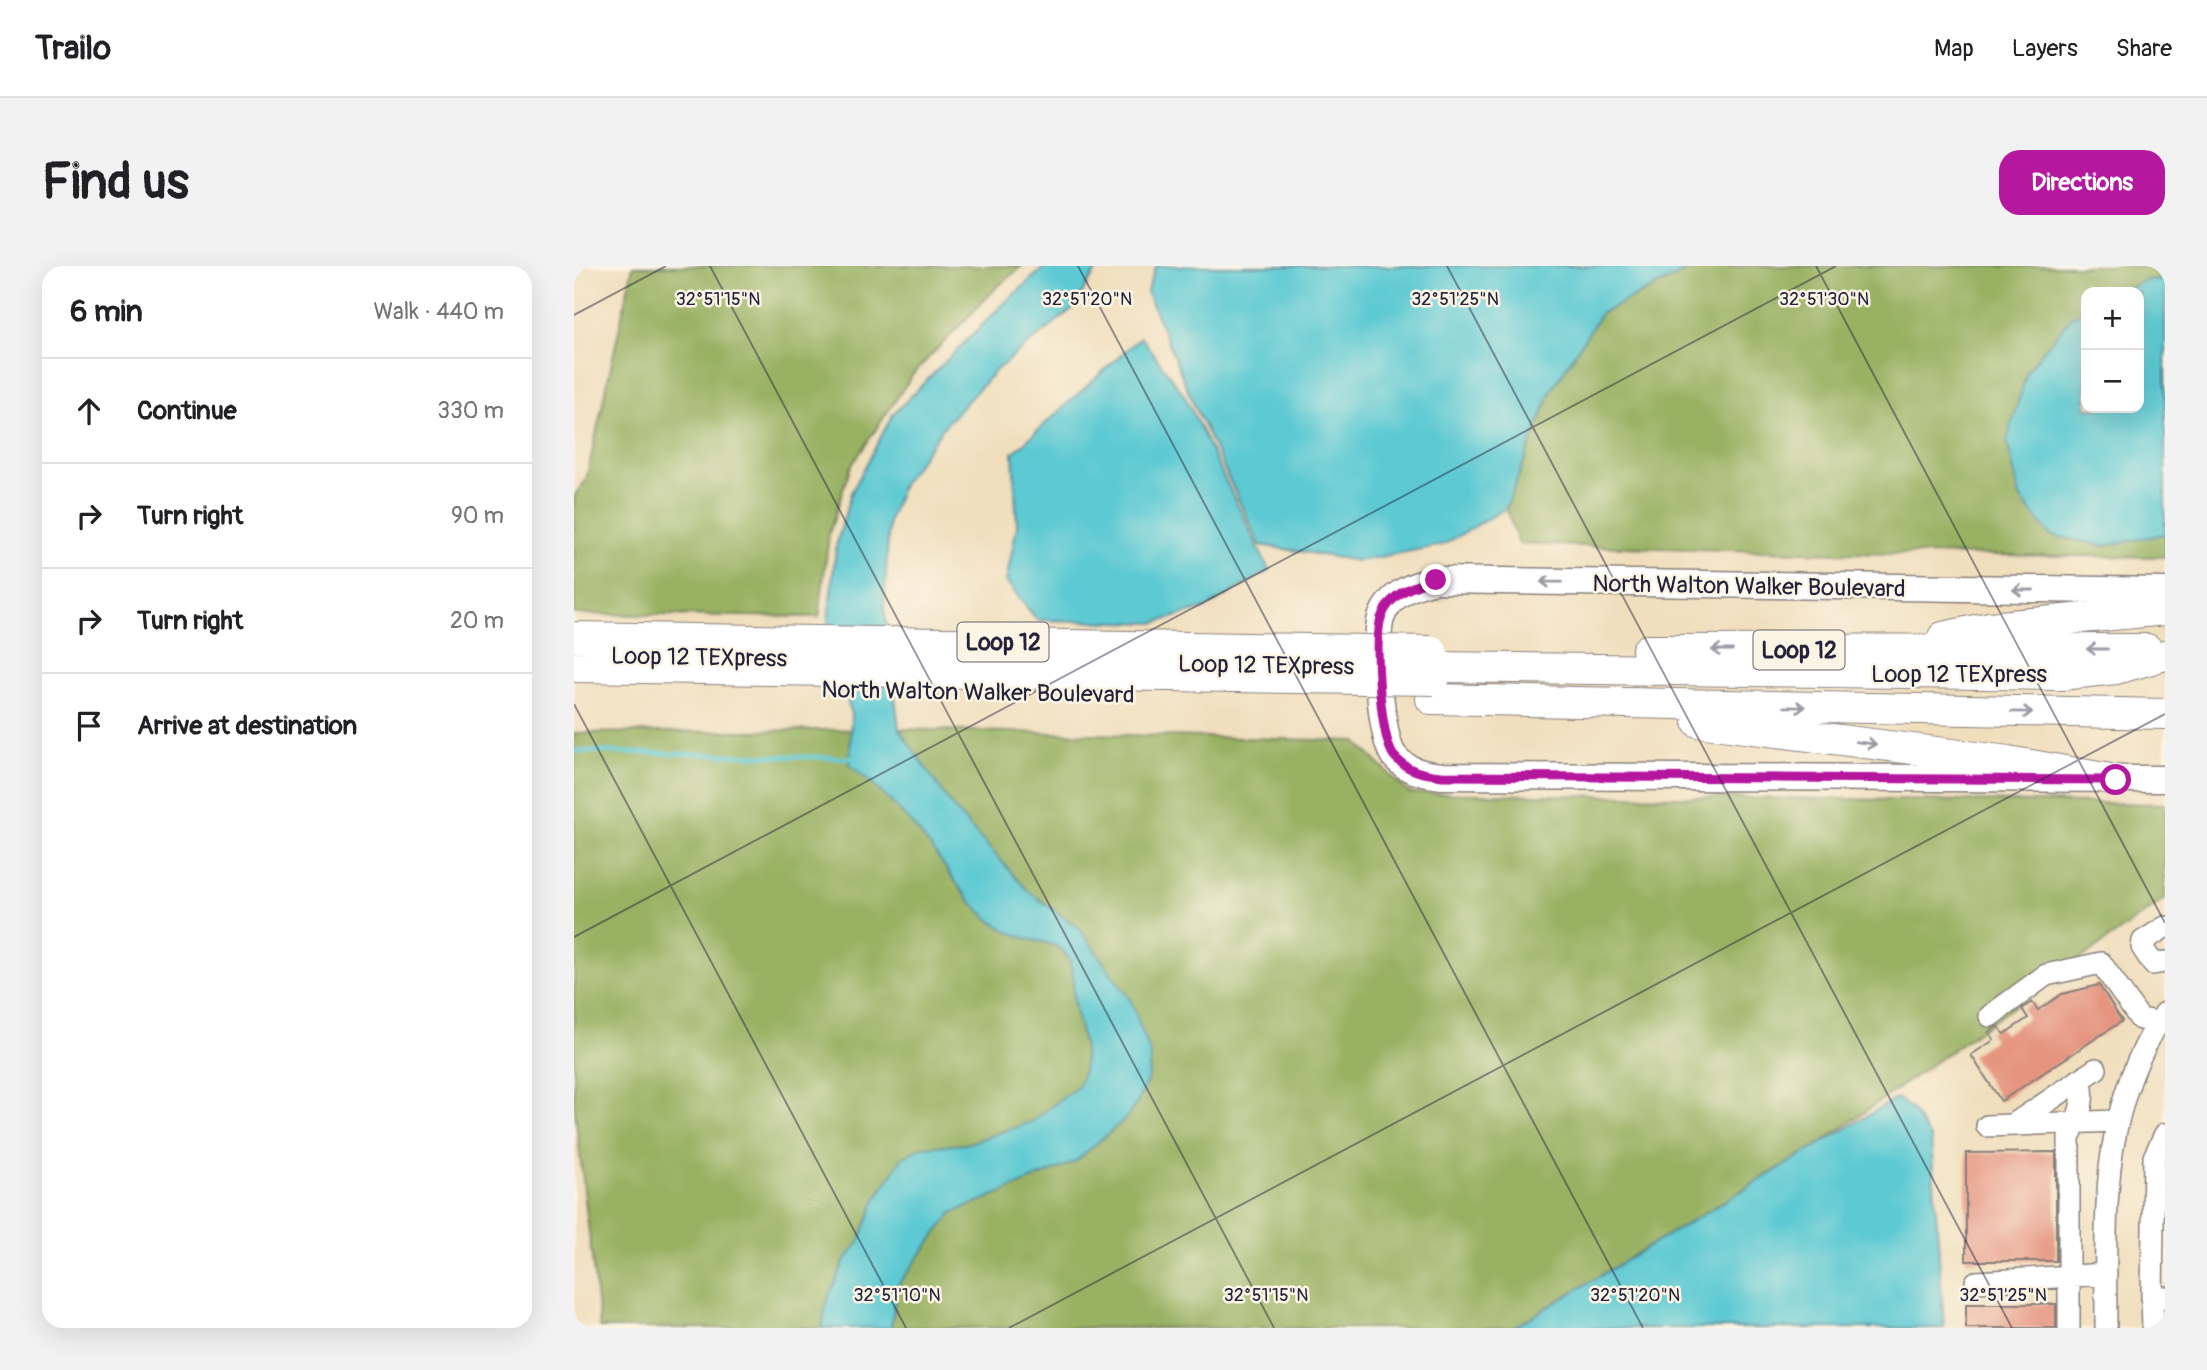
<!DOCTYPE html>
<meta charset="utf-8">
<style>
:root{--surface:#fff;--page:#f2f2f2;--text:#202124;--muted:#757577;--line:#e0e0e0;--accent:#b5179e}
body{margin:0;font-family:Pangolin,sans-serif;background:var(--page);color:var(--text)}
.controls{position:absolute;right:21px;top:21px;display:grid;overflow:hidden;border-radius:14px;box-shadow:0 7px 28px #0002}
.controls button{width:63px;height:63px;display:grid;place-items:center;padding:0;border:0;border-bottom:2px solid var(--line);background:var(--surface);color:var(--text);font:35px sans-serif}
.stop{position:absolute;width:21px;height:21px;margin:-16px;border:5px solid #b5179e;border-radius:50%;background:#fff}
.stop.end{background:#b5179e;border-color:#fff;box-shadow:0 2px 7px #0008}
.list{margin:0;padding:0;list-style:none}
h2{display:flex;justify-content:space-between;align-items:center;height:91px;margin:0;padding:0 28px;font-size:30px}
h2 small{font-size:23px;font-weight:400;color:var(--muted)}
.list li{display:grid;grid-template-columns:46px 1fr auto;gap:21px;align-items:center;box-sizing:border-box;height:105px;padding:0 28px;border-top:2px solid var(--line)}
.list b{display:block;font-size:26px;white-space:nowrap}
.list em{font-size:23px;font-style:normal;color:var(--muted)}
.icon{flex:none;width:38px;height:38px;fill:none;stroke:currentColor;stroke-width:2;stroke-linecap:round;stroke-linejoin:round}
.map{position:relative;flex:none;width:1591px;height:1062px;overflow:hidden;border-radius:21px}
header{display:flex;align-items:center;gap:42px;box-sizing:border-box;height:98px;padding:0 35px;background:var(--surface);border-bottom:2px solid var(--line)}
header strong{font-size:33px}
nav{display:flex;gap:38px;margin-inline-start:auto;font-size:24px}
.intro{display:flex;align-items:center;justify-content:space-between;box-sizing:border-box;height:168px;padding:0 42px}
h1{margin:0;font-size:49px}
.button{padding:18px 32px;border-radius:21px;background:var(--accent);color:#fff;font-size:24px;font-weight:700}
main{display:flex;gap:42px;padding:0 42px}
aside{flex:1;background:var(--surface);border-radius:21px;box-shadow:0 7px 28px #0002}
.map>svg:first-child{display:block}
.forest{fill:#98b162;stroke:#5d6a4e;stroke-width:2;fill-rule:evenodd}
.water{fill:#5cc9d3;stroke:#3f7687;stroke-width:2}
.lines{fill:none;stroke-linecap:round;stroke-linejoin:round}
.stream{stroke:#5cc9d3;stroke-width:4.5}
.building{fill:#e5947f}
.minor-casing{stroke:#89807c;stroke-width:24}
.major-casing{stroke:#89807c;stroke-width:29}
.highway-casing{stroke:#89807c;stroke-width:32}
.minor{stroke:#fff;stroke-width:21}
.major{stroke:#fff;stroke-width:26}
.highway{stroke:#fff;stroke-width:30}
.highway-bridge-casing{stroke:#89807c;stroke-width:32;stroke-linecap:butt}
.highway-bridge{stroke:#fff;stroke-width:30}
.oneway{stroke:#9c9ca7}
.route{stroke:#b5179e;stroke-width:9}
.ticks{fill:none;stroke:#22223b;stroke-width:2;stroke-opacity:0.45}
.labels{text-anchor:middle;stroke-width:5;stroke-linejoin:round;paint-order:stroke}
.shield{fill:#fcf5e5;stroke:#63616e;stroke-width:2}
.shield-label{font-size:23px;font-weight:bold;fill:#22223b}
.street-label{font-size:24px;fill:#22223b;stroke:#fcf5e5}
.ticks-label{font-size:18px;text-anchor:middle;fill:#22223b;stroke:#fcf5e5;stroke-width:5;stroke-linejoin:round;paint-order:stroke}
</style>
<header>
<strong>Trailo</strong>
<nav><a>Map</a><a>Layers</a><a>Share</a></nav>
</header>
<div class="intro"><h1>Find us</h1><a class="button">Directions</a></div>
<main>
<aside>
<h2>6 min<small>Walk · 440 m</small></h2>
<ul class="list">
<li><svg class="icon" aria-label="ahead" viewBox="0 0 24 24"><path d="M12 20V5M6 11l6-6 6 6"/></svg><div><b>Continue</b></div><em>330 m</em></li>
<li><svg class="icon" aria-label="right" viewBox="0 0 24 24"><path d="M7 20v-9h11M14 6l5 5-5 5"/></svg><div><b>Turn right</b></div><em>90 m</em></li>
<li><svg class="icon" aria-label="right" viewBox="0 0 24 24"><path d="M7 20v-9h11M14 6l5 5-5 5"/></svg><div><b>Turn right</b></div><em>20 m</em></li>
<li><svg class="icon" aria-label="arrive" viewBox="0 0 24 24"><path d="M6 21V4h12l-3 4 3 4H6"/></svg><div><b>Arrive at destination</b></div></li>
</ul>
</aside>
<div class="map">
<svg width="1591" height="1062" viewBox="0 0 1591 1062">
<rect width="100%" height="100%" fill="#fcf5e5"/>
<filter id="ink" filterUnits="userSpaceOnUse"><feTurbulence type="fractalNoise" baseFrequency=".0143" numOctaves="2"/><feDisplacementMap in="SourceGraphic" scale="14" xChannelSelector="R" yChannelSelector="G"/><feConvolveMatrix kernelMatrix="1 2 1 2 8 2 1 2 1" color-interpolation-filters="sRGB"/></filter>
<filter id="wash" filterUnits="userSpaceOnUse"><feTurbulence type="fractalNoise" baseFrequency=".00686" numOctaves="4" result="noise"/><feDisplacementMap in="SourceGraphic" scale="28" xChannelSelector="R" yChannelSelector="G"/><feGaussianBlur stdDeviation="1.57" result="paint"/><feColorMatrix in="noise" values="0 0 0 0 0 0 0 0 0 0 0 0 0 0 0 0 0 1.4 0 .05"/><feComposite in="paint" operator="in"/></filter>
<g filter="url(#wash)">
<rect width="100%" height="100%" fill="#f0debc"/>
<path class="forest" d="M59,0H448L423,21L339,108L276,202L255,268L245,351L0,348V230L12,214Z
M1123,0H1591V291L1263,287L945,278L932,242L977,125L1027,47ZM1512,26H1565V142H1512Z
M323,463L781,475L835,527L1591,538V633L1244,879L939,1062H26L0,837V467Z"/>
<path class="water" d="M472,0H525L498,43L422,104L371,159L328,219L315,255L310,340L325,463L380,543L454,625L505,662L557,735L577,789L574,812L564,836L550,854L501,896L378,947L323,1020L317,1062H248L252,1037L270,996L285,976L302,933L328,892L348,881L392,878L457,856L504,820C519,786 504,767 500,736C498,719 502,699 489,685C480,676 465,676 454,673C437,668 424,661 412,650C387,629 372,600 352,575C329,546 304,522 276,499L277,449L254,355L262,281L277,227L319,148L428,39Z
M582,0H1123L1027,47L977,125L932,242L869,279L784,295L686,279L621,141L573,26Z
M1571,14L1591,15V268L1531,280L1476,269L1446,231L1433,175L1453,105L1497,51L1512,43V142H1565V26H1546Z
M567,71L610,129L695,304L632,342L580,357L463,354L432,315L443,260L439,187Z
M1323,832L1337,843L1357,873L1370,1062H939Z"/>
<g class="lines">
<path class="stream" d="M0,485L279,492"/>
</g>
<g id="blocks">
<path class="building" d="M1525,719L1548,755L1427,835L1397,789L1420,774L1415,766L1424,760L1430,768L1454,752L1448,743L1458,736L1464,744L1488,728Z
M1482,886V995H1392V887Z
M1392,1038H1482V1062H1392Z"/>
</g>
</g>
<g filter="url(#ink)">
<use href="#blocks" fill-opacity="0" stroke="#89807c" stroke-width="2"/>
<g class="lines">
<defs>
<path id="minor" d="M1591,661L1569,675L1568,681L1579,698L1591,696
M1416,750L1472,709L1527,697L1566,753L1585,756
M1440,858L1522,803
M1413,860L1542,855
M1402,1016L1532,1008
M1578,1031L1580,891L1591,868
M1495,1062V871C1503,856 1514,830 1505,814
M1532,1062C1532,952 1524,843 1591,747
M1579,1062L1578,1031H1591"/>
<path id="major" d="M1591,325L862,314C839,319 816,327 807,352C800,374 806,472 820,490C833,505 849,508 868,510L1591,513"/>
<path id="highway" d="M1369,371L1416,361L1591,344
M1073,384L1573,383
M860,401L1487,409L1542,403L1591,389
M857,433L1591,448
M1124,456L1434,495L1542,514"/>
</defs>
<use href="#minor" class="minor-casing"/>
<use href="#major" class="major-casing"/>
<use href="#highway" class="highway-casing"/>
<use href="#minor" class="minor"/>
<use href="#major" class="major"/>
<use href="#highway" class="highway"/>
<defs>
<path id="highway-bridge" d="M0,371L858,385
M0,401L860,414"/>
</defs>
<use href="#highway-bridge" class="highway-bridge-casing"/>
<use href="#highway-bridge" class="highway-bridge"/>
</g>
<defs><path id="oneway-shaft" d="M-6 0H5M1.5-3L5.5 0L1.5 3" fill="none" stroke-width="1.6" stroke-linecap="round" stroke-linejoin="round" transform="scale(1.75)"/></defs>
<g class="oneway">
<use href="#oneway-shaft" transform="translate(977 316) rotate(-179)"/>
<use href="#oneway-shaft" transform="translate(1449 324) rotate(-180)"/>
<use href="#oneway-shaft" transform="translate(1523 383) rotate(180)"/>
<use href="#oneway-shaft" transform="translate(1148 384) rotate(180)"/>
<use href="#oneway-shaft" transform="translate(1221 441) rotate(1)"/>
<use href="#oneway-shaft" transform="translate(1448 446) rotate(1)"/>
<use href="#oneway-shaft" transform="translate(1292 477) rotate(7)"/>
</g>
</g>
<g class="lines" filter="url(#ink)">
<path class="route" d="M862,314C839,319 816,327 807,352C800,373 806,473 820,490C833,505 849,508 868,510L1542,514"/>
</g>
<path class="ticks" d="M136,0L700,1062M504,0L1069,1062M873,0L1438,1062M1242,0L1591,657M0,49L92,0M0,438L332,1062M0,671L1262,0M435,1062L1591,448"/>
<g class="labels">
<g class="shield">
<rect x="383.5" y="356.5" width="91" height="39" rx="5"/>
<rect x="1179.5" y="364.5" width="91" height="39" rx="5"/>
</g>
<g class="shield-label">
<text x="429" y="384">Loop 12</text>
<text x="1225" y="392">Loop 12</text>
</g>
<g class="street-label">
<text transform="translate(1175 320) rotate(1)" y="8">North Walton Walker Boulevard</text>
<text transform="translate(125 391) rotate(1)" y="8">Loop 12 TEXpress</text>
<text transform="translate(692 399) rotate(1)" y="8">Loop 12 TEXpress</text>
<text x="1385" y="416">Loop 12 TEXpress</text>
<text transform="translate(404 426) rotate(1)" y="8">North Walton Walker Boulevard</text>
</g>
</g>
<g class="ticks-label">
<text x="144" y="39">32°51'15"N</text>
<text x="513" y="39">32°51'20"N</text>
<text x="881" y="39">32°51'25"N</text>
<text x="1250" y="39">32°51'30"N</text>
<text x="323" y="1035">32°51'10"N</text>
<text x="692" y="1035">32°51'15"N</text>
<text x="1061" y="1035">32°51'20"N</text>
<text x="1429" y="1035">32°51'25"N</text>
</g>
</svg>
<div class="controls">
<button>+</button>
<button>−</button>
</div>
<div class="stop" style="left:1542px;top:514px"></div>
<div class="stop end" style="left:862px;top:314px"></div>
</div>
</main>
